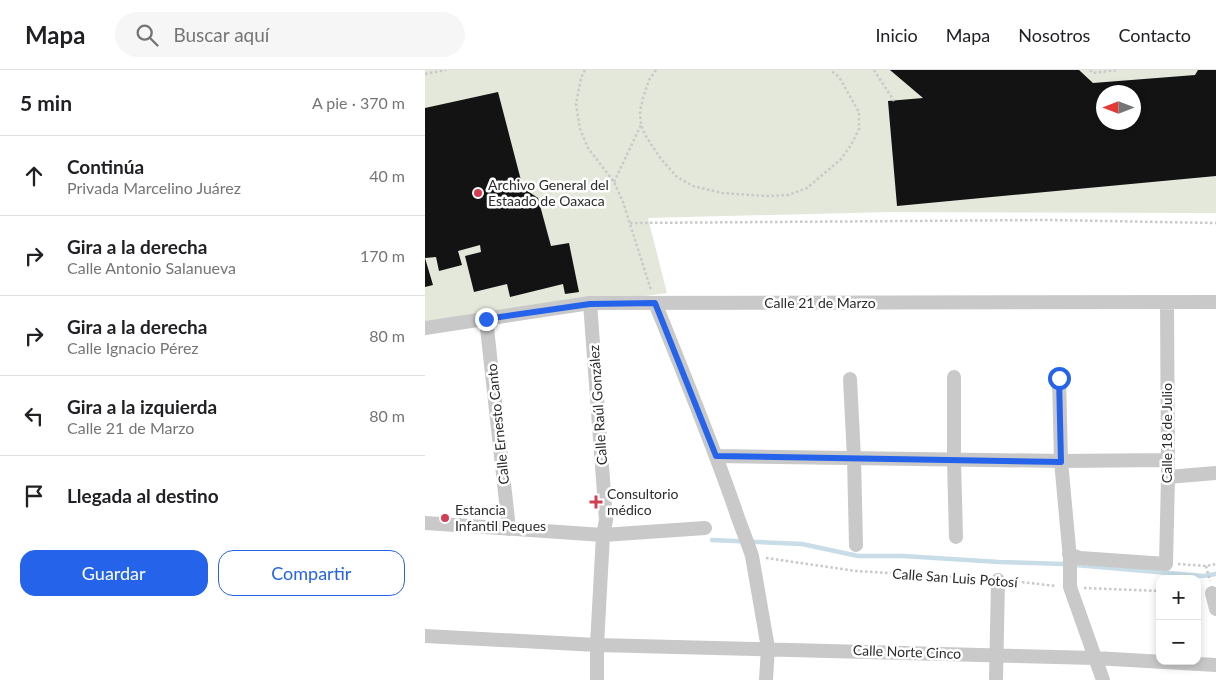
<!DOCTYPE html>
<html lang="es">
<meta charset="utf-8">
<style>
:root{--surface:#fff;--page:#f6f6f6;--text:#202124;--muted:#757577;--line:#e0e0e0;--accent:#2563eb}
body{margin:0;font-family:Lato,sans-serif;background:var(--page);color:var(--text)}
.controls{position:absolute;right:15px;bottom:15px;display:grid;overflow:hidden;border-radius:10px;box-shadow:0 2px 8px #0003}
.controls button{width:45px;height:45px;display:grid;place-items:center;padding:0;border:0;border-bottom:1px solid var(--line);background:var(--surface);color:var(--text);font:25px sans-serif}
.compass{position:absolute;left:671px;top:15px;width:45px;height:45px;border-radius:50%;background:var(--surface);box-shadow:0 2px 8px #0003;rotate:270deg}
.stop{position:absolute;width:15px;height:15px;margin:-11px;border:4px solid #2563eb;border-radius:50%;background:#fff}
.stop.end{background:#2563eb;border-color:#fff;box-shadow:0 1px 5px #0008}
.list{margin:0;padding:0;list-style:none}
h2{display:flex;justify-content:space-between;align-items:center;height:65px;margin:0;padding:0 20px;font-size:21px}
h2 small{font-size:16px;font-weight:400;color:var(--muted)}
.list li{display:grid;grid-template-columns:32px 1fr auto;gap:15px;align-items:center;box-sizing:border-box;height:80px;padding:0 20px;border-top:1px solid var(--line)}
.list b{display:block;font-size:19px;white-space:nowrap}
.list p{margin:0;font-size:16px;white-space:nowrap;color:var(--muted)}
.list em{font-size:16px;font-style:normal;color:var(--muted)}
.actions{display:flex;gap:10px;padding:15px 20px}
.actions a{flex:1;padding:11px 0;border:1px solid var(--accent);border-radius:15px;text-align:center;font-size:18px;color:var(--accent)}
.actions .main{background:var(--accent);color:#fff}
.icon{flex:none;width:28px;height:28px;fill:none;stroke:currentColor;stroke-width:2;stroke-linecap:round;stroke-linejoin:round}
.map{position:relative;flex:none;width:791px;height:610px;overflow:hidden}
header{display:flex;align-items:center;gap:30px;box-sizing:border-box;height:70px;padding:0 25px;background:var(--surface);border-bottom:1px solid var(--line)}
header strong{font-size:24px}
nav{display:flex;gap:28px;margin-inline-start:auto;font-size:18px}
.search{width:350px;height:45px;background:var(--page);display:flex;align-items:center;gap:12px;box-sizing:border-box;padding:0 18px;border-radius:28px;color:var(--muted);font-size:19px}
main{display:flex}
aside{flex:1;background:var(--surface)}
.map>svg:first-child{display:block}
.green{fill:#e3e8db;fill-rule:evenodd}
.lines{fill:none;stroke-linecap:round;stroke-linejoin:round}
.stream{stroke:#c8dde7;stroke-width:4.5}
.building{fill:#131313;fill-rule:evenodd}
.path{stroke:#c9c9c9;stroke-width:2.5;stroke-dasharray:2.5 2.5;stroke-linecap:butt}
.minor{stroke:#c9c9c9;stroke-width:14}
.route{stroke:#2563eb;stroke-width:6}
.poi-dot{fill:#d23f52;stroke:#fff;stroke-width:2}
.labels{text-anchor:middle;stroke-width:5;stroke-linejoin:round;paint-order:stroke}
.poi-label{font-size:14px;fill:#2c2c2c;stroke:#fff;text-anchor:start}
.street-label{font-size:14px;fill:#2c2c2c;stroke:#fff}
</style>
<header>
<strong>Mapa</strong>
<div class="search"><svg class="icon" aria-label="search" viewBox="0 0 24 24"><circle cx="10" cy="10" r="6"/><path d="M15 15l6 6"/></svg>Buscar aquí</div>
<nav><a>Inicio</a><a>Mapa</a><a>Nosotros</a><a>Contacto</a></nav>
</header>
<main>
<aside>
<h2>5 min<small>A pie · 370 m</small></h2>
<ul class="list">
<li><svg class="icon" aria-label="ahead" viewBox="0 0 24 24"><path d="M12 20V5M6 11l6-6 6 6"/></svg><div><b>Continúa</b><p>Privada Marcelino Juárez</p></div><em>40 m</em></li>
<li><svg class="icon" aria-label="right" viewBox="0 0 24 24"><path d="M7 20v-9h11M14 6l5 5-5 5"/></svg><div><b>Gira a la derecha</b><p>Calle Antonio Salanueva</p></div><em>170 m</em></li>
<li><svg class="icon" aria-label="right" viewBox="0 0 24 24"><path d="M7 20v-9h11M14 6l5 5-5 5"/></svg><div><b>Gira a la derecha</b><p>Calle Ignacio Pérez</p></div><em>80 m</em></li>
<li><svg class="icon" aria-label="left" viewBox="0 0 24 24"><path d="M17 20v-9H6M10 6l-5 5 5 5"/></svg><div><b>Gira a la izquierda</b><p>Calle 21 de Marzo</p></div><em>80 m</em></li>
<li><svg class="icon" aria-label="arrive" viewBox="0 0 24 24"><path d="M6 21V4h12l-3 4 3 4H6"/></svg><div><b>Llegada al destino</b></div></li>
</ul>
<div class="actions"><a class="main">Guardar</a><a>Compartir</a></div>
</aside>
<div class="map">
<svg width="791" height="610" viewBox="0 0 791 610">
<rect width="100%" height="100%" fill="#fff"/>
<path class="green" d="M0,0H791V143L464,142L223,148L242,223L0,256ZM678,22H708V52H678Z"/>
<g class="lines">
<path class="stream" d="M287,470L377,474L433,486H478L574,492L639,494L778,506L791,504"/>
</g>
<path class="building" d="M465,0H654L668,13L770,5L773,0H791V106L472,136L463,31L498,28ZM678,22H708V52H678Z
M73,22L98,118L113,128L126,176L144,173L154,222L140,224L138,214L85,227L82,214L49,222L40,186L56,182L55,175L33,181L37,195L14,201L11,187L0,188V38Z
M0,188L8,215L0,217Z"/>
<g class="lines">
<path class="path" d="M160,0L156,8L151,34L155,59L163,78L189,112L198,132L226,220
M231,0L224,10L218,28L215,41L216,55L220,65L236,89L252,107L268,116L297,123L342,126L363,125L382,118L416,89L426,75L434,59V42L414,7L405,0
M449,0L469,31
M665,0L668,3L692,0
M0,4L21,0
M189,112L216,55
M205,153L624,150L791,153
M341,488L431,501L561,509
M753,494L781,496L791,494
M781,496L785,511
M587,511L631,516
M659,518L735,521"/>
<path class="minor" d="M165,233L181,450L178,465L172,575V610
M230,233C258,302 286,370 310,439C315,455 322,470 327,486L343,578L341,610
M61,249L84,459
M0,258L165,233L791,232
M529,307V390L531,467
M634,307L636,391L645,489V517L678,610
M425,309L429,388L431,475
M291,386L636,391L742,390
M743,407L791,403
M0,453L178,465L280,458
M644,484L655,488L741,494L743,407L742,232
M787,523L791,539
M0,566L172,575L670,588L791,595
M571,610L573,510"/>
</g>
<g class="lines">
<path class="route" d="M61,249L165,234L230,233L291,386L636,392L634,308"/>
</g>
<g class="poi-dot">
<circle cx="53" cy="123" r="5"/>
<path d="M168.5 424.5h5v5h5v5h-5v5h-5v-5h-5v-5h5z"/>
<circle cx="20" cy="448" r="5"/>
</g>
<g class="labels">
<g class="poi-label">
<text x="63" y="120">Archivo General del<tspan x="63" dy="16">Estaado de Oaxaca</tspan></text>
<text x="182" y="429">Consultorio<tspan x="182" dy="16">médico</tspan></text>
<text x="30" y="445">Estancia<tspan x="30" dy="16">Infantil Peques</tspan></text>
</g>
<g class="street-label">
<text x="395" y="238">Calle 21 de Marzo</text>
<text transform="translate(173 335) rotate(-94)" y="5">Calle Raúl González</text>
<text transform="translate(73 354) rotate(-96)" y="5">Calle Ernesto Canto</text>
<text transform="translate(742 363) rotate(-90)" y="5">Calle 18 de Julio</text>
<text transform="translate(530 508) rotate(4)" y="5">Calle San Luis Potosí</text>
<text transform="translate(482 582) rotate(2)" y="5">Calle Norte Cinco</text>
</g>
</g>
</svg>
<div class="controls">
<button>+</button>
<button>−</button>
</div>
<svg class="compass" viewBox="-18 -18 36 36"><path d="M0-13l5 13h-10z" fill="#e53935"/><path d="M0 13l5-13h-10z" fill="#757577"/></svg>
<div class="stop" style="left:634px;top:308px"></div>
<div class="stop end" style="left:61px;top:249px"></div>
</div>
</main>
